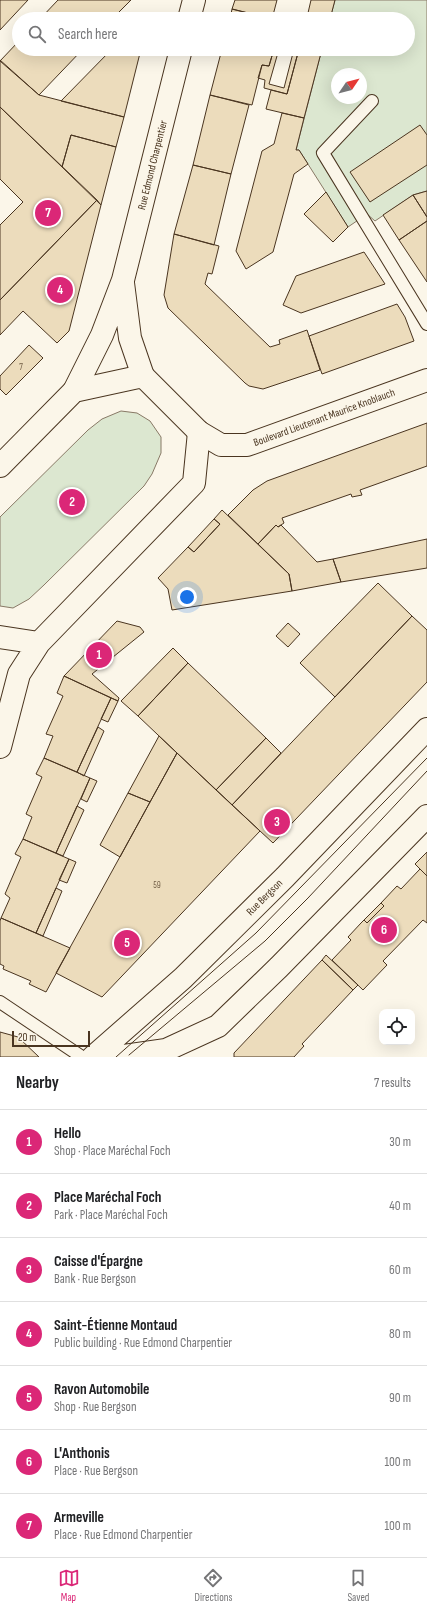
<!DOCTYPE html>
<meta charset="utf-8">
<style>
:root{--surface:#fff;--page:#f2f2f2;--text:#202124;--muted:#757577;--line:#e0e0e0;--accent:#db2777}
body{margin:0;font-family:"Sofia Sans Condensed",sans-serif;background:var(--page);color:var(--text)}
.controls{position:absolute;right:12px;bottom:12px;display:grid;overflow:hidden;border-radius:8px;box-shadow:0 4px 16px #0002}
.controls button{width:36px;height:36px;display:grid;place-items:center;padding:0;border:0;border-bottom:1px solid var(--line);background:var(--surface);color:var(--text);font:20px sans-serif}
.compass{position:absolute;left:331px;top:68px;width:36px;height:36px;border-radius:50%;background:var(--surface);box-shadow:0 4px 16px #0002;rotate:55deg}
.scale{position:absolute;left:12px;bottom:10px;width:78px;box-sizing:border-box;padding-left:4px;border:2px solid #4a3520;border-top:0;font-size:11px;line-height:14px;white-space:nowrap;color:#4a3520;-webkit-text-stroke:3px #fbf6e9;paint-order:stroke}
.you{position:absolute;left:187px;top:597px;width:14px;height:14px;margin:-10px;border:3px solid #fff;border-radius:50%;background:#1a73e8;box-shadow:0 0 0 6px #1a73e833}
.badge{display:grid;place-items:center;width:26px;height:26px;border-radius:50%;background:var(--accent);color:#fff;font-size:13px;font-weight:700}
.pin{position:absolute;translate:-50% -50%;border:2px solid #fff;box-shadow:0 1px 4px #0006}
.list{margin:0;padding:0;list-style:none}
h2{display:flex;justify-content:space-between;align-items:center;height:52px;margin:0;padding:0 16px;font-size:17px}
h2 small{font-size:13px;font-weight:400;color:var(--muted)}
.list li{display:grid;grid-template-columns:26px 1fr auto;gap:12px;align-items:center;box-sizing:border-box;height:64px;padding:0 16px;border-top:1px solid var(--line)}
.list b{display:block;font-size:15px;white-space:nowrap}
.list p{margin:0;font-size:13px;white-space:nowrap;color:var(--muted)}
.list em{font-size:13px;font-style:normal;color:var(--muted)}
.icon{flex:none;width:22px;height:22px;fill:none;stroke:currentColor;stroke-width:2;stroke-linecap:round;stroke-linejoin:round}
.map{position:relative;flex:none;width:427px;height:1057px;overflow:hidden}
.search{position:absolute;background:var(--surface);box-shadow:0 4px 16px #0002;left:12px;right:12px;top:12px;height:44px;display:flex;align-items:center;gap:10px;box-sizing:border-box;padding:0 14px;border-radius:22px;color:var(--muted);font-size:15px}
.sheet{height:500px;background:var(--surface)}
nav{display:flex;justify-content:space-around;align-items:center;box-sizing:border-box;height:56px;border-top:1px solid var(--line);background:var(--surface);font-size:11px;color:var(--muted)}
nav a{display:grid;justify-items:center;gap:2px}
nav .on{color:var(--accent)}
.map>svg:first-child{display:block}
.green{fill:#dce7d0;stroke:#887966;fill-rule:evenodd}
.building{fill:#ecdcbc;stroke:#4a3520}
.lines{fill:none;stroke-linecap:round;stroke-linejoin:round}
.service-casing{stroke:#4a3520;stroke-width:14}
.minor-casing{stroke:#4a3520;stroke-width:24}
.secondary-casing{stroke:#4a3520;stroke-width:24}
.service{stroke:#fbf6e9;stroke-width:12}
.minor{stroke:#fbf6e9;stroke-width:22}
.secondary{stroke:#fbf6e9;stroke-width:22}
.tram{stroke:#4a3520;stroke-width:1}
.labels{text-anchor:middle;stroke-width:3;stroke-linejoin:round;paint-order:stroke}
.number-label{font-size:9px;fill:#725f47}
.street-label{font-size:11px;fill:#4a3520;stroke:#fbf6e9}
</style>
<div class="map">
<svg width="427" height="1057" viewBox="0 0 427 1057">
<rect width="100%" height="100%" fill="#fbf6e9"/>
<path class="green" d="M335,0H427V191L413,195L375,221L367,214L348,227L299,150H296L322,49H408V19H330ZM337,74H361V98H337Z
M121,411L137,413L150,421L161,437V453L152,474L144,486L44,585L29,599L13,608L0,606V517L88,430L102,419Z"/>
<path class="building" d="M0,0H28L0,30Z
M58,0H131L112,19H40Z
M235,0H277L272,19L232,9Z
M311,0H335L330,19L308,13Z
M232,9L272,19H230Z
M147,13H150L149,19H141Z
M19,41V49H83L39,95L0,61Z
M112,49H141L124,117L61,101Z
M222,49H274L269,66L262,65L252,105L210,95Z
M274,49H279L269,84L284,88L294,49H299L287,94L264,88L265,80L258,78L262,65L269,66Z
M299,49H322L304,118L266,109L271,90L287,94Z
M0,60L39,95L124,117L116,147L71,135L62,167L0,107Z
M210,95L249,105L231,174L193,165Z
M0,107L97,200L0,300V225L23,202L0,179Z
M282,113L304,118L296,150H299L308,164L294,174L273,252L246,269L236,251L262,151L274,144Z
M420,125L427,135V165L370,202L350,172Z
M71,135L116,147L101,205L62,167Z
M193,165L231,174L214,245L174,234Z
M427,191V217L413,195Z
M326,192L348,227L333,242L304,214Z
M413,195L427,217V221L399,240L383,215Z
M97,200L101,205L69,331L57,343L23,311L0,335V300Z
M427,221V282L399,240Z
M174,234L219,246L212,274L208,273L205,284L270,347L280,344L279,340L307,330L320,370L263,389L249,386L245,383L168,308L164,295Z
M364,252L385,284L301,313L283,305L296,276Z
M397,304L405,317L414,341L322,374L309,336Z
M29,345L43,358L6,395L0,389V376Z
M427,423V466L360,490L362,495L352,497L351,494L282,518L284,523L278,527L276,525L258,544L228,515L253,490L267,481Z
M222,510L289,574L292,591L172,610L168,589L158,578L188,547L194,552L220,524L214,519Z
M214,519L220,524L194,552L188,547Z
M276,525L278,527L281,525L317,562L333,559L341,582L292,591L289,574L258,544Z
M427,539V568L341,582L333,559Z
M378,583L412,616L335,697L300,663Z
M412,616L427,630V682L273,843L232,805Z
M117,621L140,627L144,632L92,674L119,698L118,701L64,676Z
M288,623L300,634L288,647L276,636Z
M173,648L188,663L138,716L121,701Z
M188,663L266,738L216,790L138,716Z
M64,676L111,698L77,772L44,758L53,736L46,734L63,696L57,693Z
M111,698L118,701L108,722L101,719Z
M98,727L104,731L84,776L77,772Z
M159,736L177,753L150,802L128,793Z
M266,738L281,753L232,805L216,790Z
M177,753L260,831L102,997L56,973Z
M44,758L90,778L56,853L23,839L32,817L26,814L42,777L36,774Z
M90,778L97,781L87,802L81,799Z
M128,793L150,802L120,857L100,845Z
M77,806L84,810L63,856L56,853Z
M23,839L69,859L36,933L1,918L10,898L5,894L21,857L15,854Z
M427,852V876L415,864Z
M69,859L76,862L67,883L59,880Z
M420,869L427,876V923L423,920L383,961L387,965L363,990L332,960L351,940L348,937L361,923L364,920L367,923L384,906L381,903L397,886L401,889Z
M56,888L62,891L43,936L36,933Z
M381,903L384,906L367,923L364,920Z
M1,918L70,948L46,992L29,984L31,981L3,969L4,966L0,964V921Z
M326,955L358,985L353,990L322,960Z
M322,960L353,990L302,1044L304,1046L294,1057H234V1053Z
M0,1032L18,1037L39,1057H0Z"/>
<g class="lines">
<defs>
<path id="service" d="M372,101L323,153L427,324
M0,1002L82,1057"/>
<path id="minor" d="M189,19L194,0
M123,283L130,338L143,376
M74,391L102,335L123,280L181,49
M0,637L39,643
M0,747L19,674L39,643L194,483L199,432
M93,1057L183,978L285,877L427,729
M117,1057L166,1050L218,1026L279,967L427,816"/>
<path id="secondary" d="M0,466L74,391L143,376L199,432L221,445H247L427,380"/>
</defs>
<use href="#service" class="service-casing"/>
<use href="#minor" class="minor-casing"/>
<use href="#secondary" class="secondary-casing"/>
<use href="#service" class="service"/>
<use href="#minor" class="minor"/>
<use href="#secondary" class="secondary"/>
<path class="tram" d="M129,1055L265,941L308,898L427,771
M116,1057L256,933L427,758"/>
</g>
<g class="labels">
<g class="number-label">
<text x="21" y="370">7</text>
<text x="157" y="888">59</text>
</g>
<g class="street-label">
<text transform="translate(152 165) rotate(-76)" y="4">Rue Edmond Charpentier</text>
<text transform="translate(324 417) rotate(-20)" y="4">Boulevard Lieutenant Maurice Knoblauch</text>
<text transform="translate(264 897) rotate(-45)" y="4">Rue Bergson</text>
</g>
</g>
</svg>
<div class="controls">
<button><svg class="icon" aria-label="locate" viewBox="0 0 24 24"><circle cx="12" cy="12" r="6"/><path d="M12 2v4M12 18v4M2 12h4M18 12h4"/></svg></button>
</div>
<svg class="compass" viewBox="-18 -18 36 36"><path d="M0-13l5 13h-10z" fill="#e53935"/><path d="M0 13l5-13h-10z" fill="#757577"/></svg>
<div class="scale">20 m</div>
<div class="you"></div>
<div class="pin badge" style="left:99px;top:655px">1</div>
<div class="pin badge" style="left:72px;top:502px">2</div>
<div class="pin badge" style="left:277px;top:822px">3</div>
<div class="pin badge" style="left:60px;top:290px">4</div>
<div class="pin badge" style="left:127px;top:943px">5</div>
<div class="pin badge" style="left:384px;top:930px">6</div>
<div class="pin badge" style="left:48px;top:213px">7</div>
<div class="search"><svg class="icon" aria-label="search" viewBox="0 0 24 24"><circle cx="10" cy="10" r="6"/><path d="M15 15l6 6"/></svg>Search here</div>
</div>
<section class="sheet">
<h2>Nearby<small>7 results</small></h2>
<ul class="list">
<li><span class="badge">1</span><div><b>Hello</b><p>Shop · Place Maréchal Foch</p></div><em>30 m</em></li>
<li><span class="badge">2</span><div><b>Place Maréchal Foch</b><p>Park · Place Maréchal Foch</p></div><em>40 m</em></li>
<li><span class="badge">3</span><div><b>Caisse d'Épargne</b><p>Bank · Rue Bergson</p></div><em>60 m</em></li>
<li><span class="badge">4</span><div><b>Saint-Étienne Montaud</b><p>Public building · Rue Edmond Charpentier</p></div><em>80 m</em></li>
<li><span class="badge">5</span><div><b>Ravon Automobile</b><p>Shop · Rue Bergson</p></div><em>90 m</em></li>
<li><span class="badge">6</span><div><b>L'Anthonis</b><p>Place · Rue Bergson</p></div><em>100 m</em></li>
<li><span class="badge">7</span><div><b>Armeville</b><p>Place · Rue Edmond Charpentier</p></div><em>100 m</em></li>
</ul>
</section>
<nav>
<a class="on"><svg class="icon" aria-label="map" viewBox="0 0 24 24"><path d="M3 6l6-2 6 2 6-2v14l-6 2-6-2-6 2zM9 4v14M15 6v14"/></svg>Map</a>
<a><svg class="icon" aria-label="directions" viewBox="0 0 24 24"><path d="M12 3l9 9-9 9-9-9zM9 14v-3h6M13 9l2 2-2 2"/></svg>Directions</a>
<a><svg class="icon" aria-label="saved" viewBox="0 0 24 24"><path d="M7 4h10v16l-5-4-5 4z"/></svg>Saved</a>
</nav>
